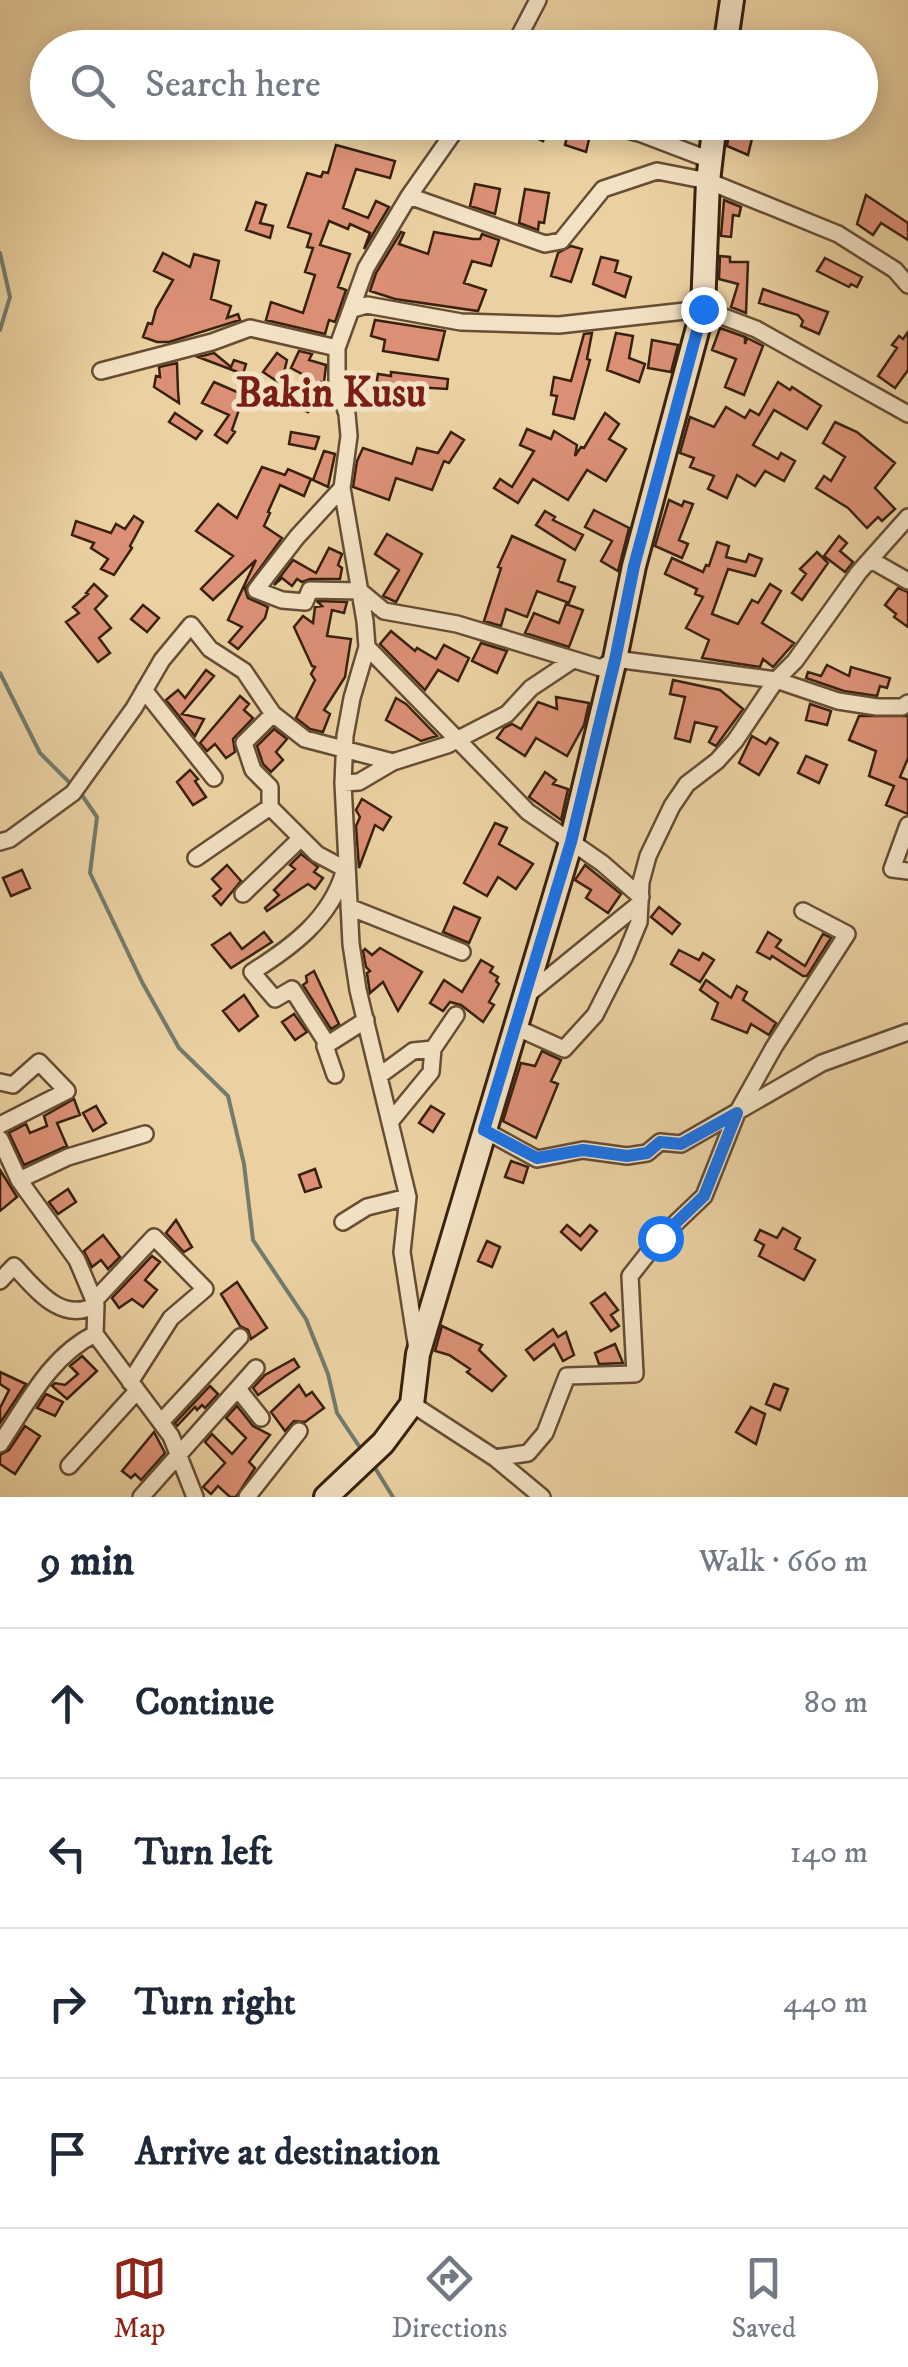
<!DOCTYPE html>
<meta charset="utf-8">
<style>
:root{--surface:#fff;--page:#f6f6f7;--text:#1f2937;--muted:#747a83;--line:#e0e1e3;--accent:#8f2418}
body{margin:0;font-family:"IM FELL DW Pica",serif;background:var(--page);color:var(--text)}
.stop{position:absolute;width:30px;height:30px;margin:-22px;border:8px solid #1a73e8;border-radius:50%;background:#fff}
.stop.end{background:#1a73e8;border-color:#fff;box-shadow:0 2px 10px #0008}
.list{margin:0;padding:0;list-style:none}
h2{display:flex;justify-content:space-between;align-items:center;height:130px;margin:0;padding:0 40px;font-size:42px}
h2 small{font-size:32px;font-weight:400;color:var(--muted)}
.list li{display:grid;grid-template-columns:65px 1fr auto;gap:30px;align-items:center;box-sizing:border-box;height:150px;padding:0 40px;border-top:2px solid var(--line)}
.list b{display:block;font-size:38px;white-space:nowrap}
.list em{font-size:32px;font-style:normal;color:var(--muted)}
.icon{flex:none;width:55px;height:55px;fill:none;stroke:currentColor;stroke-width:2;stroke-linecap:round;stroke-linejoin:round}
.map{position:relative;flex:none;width:908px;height:1497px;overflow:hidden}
.search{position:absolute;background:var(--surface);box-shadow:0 5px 25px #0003;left:30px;right:30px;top:30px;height:110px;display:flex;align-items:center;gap:25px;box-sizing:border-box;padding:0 35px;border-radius:55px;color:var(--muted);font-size:38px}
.sheet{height:730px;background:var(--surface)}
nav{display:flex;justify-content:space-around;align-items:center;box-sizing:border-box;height:140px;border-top:2px solid var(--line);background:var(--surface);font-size:28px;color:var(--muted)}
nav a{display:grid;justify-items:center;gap:5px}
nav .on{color:var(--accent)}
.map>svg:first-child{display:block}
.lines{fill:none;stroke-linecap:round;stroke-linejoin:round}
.stream{stroke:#727b6c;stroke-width:4}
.building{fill:#db9075;stroke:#39210e;stroke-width:2.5}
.street-casing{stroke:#664d33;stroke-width:20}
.secondary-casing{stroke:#39210e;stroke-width:28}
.street{stroke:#f2e1c3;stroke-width:15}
.secondary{stroke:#f2e1c3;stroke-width:22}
.route{stroke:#1a73e8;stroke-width:12}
.labels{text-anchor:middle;stroke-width:10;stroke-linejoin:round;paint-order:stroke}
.quarter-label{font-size:42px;font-weight:bold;fill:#7a1f14;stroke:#f2e1c3}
</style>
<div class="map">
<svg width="908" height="1497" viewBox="0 0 908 1497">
<rect width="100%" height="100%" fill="#ebd1a2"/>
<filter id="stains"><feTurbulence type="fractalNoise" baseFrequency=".002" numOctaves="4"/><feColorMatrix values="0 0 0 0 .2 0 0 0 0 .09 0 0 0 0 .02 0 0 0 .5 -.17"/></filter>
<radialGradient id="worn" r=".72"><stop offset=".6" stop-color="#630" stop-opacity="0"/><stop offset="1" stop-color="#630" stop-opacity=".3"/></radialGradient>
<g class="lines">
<path class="stream" d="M0,253L10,297L0,330
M0,673L40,753L72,785
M79,791L97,817L90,873L142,982L179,1048L228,1096L244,1164L253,1240L306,1319L328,1374L337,1413L363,1452
M372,1463L393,1497"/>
</g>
<path class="building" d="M528,122H552L543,141L523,132Z
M571,122L587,125L591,131L586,152L565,145Z
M742,122H756L748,155L727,146L729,134L739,137Z
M336,145L395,161L390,178L356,169L343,208L368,218L376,201L389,207L364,249L370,233L350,224L348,229L329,221L320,245L350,254L338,287L346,290L335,322L329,320L325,334L266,320L271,302L303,313L315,275L305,272L313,248L307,247L311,234L288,227L307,173L321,177L323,172L328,173Z
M475,184L500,189L495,214L470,206Z
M525,189L549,193L544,223L539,222L538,230L519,223Z
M866,195L908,223V240L881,223L873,235L857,224Z
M724,200L741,207L739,216L733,215L731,237L721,236Z
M256,202L266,205L260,223L273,226L270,238L246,230Z
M401,232L404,233L399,244L428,254L434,232L473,239H480L482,234L499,240L491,266L472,261L464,283L486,290L478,311L395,299L370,291L376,273Z
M571,246L582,249L571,282L551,276L558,253Z
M163,253L190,267L194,254L219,261L211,299L231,306L227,318L238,314L240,320L169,342H157L143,337L148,323L152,324L156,309L173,280L154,271Z
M720,256L730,257V262H748L746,313L731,307L738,284L719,279Z
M601,257L618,261L615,272L631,277L625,297L593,284Z
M825,258L862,277L857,287L851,284L849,287L817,271Z
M763,289L828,312L819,334L801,326L803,321L798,315L759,303Z
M375,320L445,331L438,360L383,351L385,340L371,336Z
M720,328L745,337V344L747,338L763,346L744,395L725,387L736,359L712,350Z
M908,332V370L895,388L878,376L897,348L892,345L899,336L903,339Z
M592,333L587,359L590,360L574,419L553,414L557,396L551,395L554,377L571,381L584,334Z
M616,333L633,336L629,358L645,364L639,382L607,370Z
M652,340L678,345L671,372L648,368Z
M299,351L312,354L309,360L326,365L324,383L321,382L308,412L299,408L311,379L291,368Z
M214,353L231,367L234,360L246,364L243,374L198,357Z
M277,353L287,360L281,384L263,372Z
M177,363L178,391L179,403L154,387L156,376L160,377L159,367Z
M391,372L448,379L447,389L399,386L396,407L373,405L378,374L391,376Z
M214,382L244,395L232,430L235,432L227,443L215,435L229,415L202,403Z
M778,382L790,390L792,387L821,406L807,429L774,410L753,445L778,459L781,453L795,461L784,481L765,471L755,486L737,475L727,498L708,489L714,476L690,467L694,458L680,453L690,417L714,427L726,407L745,418L750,410L759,415Z
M175,413L202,431L196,439L169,422Z
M605,413L619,424L609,439L626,449L606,481L587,470L568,500L533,479L518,503L494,488L500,479L512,487L534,451L520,445L527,429L551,439L554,431L577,445L575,456L581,447L584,448Z
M835,422L857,432L895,463L875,488L895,509L882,521L878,517L867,528L848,508L816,488L824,476L831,481L845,457L823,443Z
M291,432L319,437L315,449L289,444Z
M451,432L464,440L449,463L444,461L432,490L396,478L389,500L353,487L357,461L363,448L412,464L417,448L438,453Z
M324,451L335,454L328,487L313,480Z
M262,467L285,475L288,469L311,479L304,496L280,485L268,512L270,513L264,526L282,538L245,589L248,598L268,607L265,618L238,649L229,642L242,627L228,620L256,560L213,600L201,589L233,556L196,531L218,504L237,518Z
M669,500L682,506L684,501L693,504L679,540L688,544L682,558L655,546Z
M594,510L629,528L618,571L601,561L612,541L585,527Z
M545,511L555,517L553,520L583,535L575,550L536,525Z
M134,516L143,522L130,546L132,548L114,575L101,569L108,559L91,548L94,543L72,535L76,521L111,533L116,524L125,529Z
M387,534L422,554L396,602L383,596L399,570L375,554Z
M512,536L565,560L558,581L575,587L569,603L537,591L527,617L506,609L501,626L484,621L501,568L498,567Z
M839,536L847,543L840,551L853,562L845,572L824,556Z
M717,542L729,546L726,557L746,562L749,554L762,559L755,576L728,569L712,614L738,624L752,600L758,603L770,584L781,591L762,623L794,643L773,667L763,659L760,667L702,658L709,640L686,628L703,597L695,594L697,589L665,574L672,558L703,572L706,565L709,566Z
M329,548L342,554L338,565L342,568L340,579H310L302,582L297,579L292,586L282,578L274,585L293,560L316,573Z
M817,552L828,563L802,600L792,593L806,574L800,569Z
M94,584L107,596L95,609L111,628L99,638L110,653L98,662L66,622L79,613L73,607L88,594L86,593Z
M898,588L908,592V627L894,617L896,614L885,605Z
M317,601L347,602L344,613L332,610L327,636L351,639L345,677L324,710L330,714L323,732L310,729L296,718L315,680L311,674L315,667L312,666L294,627L303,616L313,623L315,607L322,606Z
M566,604L583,610L569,647L525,633L534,613L559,623Z
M143,605L159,618L147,632L131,619Z
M391,631L415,651L417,648L436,659L444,645L469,658L458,681L438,670L425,690L380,644Z
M481,643L507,651L497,673L472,661Z
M827,665L849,676L851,667L890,678L887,688L880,686L877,696L844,691L806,678L808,672L821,676Z
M206,670L214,676L182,714L204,719L195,736L166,700L178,690L185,698Z
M673,680L720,690L743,709L716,746L709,742L717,727L695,722L690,742L675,738L685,697L670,694Z
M240,696L249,704L244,710L253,718L233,739L235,752L226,758L215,744L207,751L200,743Z
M556,697L589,703L584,725L567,756L536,738L525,756L497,738L504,728L512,724L521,729L538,702L557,709Z
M396,698L406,704L437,736L421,741L386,720Z
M810,704L831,711L827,725L806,720Z
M859,716H908V758L900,777L908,780V814L886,805L894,786L869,776L876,751L849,740Z
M274,729L287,739L276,752L283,760L271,772L263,764L257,746Z
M752,736L766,744L770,738L778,743L759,775L739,763Z
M806,756L827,765L819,783L798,773Z
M190,770L198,779L195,781L206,797L193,805L177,782Z
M545,772L556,780L553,784L568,789L561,820L529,797Z
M362,799L391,817L383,830L375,825L359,868L356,826L360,817L356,810Z
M495,823L507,828L499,844L533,864L516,889L498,877L487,896L464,883Z
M301,854L318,867L314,872L323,878L315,889L308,884L267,911L265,908L279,895L274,890L295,869L290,865Z
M227,865L241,881L221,905L213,896L221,889L212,879Z
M585,865L621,894L608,913L586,898L591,890L575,880Z
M22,870L30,888L11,896L3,878Z
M454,907L480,918L469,943L443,932Z
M659,907L680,924L672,934L651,917Z
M264,932L272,942L231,968L212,945L230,933L242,949Z
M768,932L781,940L776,947L805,966L823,934L831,938L807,976H803L772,956L770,959L757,952Z
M380,948L422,972L398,1011L383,982L370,993L367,973L370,971L366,967L363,951L365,949L372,955Z
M679,950L699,960L703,953L714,960L700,982L671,964Z
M481,960L493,967L490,972L498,977L496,981L499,984L489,1002L494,1005L483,1022L461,1005L450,1002L443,1011L430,1003L444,980L462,992Z
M314,971L339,1024L331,1029L303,985L307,982L306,976Z
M706,980L731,998L737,986L747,992L743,1000L776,1023L769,1035L751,1024L747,1033L712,1019L718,1003L700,990Z
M244,995L258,1016L239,1031L223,1011Z
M294,1014L307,1032L295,1040L282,1022Z
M542,1051L561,1060L551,1081L558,1084L536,1138L503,1121L521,1063L535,1066Z
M74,1099L80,1115L57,1123L67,1146L24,1165L9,1133L26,1124L30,1133L47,1126L44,1116Z
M96,1106L106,1123L93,1131L83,1113Z
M431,1106L444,1114L433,1132L419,1123Z
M511,1161L528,1167L523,1183L505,1177Z
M315,1169L321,1187L305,1192L299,1175Z
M0,1170L17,1197L0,1211Z
M68,1189L76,1202L58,1214L49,1202Z
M176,1220L192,1247L184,1252L166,1233Z
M567,1225L580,1236L590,1225L597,1231L581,1250L561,1232Z
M783,1228L800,1238L795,1249L815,1260L804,1280L759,1256L764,1245L755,1240L760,1230L777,1238Z
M103,1235L120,1257L108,1269L101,1260L92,1267L84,1251Z
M487,1241L500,1247L492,1267L478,1261Z
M152,1256L160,1262L145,1280L157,1290L143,1307L132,1299L119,1308L112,1298Z
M237,1282L267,1328L251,1339L248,1330L240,1326L221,1294Z
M605,1293L618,1310L611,1315L619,1326L611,1331L591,1303Z
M442,1326L482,1345L479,1350L506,1376L492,1391L467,1372L470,1369L449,1355L435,1351Z
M553,1329L558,1337L566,1332L574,1355L563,1361L554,1344L534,1360L526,1350Z
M615,1344L623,1363L599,1364L595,1353Z
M82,1356L97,1371L67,1399L52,1386L55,1383L65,1385L78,1374L70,1366Z
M294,1359L299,1367L258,1395L253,1388L265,1375Z
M0,1372L26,1384L0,1423V1408L9,1390L0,1384Z
M774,1384L788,1389L780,1410L766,1404Z
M299,1385L306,1396L312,1392L324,1408L305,1422L294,1421L285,1431L271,1412Z
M210,1386L218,1394L205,1408L202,1405L197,1410L195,1407L177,1426L175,1423Z
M46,1394L63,1402L55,1416L37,1408Z
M237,1406L253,1426L270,1435L249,1462L255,1468L236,1497H230L218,1486L211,1494L203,1487L225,1463L205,1442L212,1434L232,1454L246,1438L226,1418Z
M751,1407L765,1414L756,1444L736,1432Z
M25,1426L40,1436L15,1474L0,1464V1455L9,1450Z
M154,1432L165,1453L141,1480L135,1474L131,1478L122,1471Z"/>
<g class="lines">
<defs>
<path id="street" d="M513,48L538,0
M598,122L639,133L710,160
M409,196L545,244L561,241L603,189L657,171L708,181L838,234L895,270L908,285
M353,309L367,305L461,322L559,325L703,309L756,329L908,414
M101,371L212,342L250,328L337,348
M342,488L297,537L256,590L282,600L305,602L310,590L360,591L384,611L457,624L601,668L615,659L776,680L838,701L877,707H902L908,703
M871,560L908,581
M367,647L528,812L602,863L641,897
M144,690L214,778
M343,783L359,782L393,762L447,745L507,714L531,688L573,660
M270,807V787L253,770L244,743L273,714
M908,825L892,869L908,871
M0,842L10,839L73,793L134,708L162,660L191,625L210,649L244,671L273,714L305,739L393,762
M196,858L270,807L317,854L345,869
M243,894L301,838
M349,907L462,952
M527,995L640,903
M515,1027L564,1049L595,1015L625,956L639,922L641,882L648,856L672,806L687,784L717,761L735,741L776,680L795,661L859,572L908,517
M328,1045L292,989L275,999L252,972C292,947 330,919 344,872
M335,1075L325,1046L366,1020
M379,1076L413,1051L433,1049L456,1015
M0,1082L13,1085L39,1062L67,1091L0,1125
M390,1122L431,1072L433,1049
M484,1130L537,1159L583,1150L627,1156L647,1153L660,1142L681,1144L822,1063L908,1032
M0,1139L19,1180L77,1260L96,1305L95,1334L171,1436L195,1497
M19,1180L68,1157L145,1134
M343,1222L367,1207L408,1197
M0,1281L14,1266C36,1289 61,1324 96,1305
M94,1301L154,1237L205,1289L171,1318L130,1382
M417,1349L402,1252L408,1197L358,990L351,944L343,783L345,736L352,698L367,647L365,621L342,488L349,436L347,414L337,384V348L366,268L409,196L461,122
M238,1389L261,1418
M412,1404L495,1458L542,1497
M161,1422L240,1337
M0,1444C27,1404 50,1356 95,1334
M495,1458L528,1453L545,1433L567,1376L635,1374L630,1276L660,1238L704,1196L737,1113L774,1047L847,934L803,911
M69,1466L137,1391
M141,1497L256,1368
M247,1497L299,1431"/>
<path id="secondary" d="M725,48L732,0
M326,1497L383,1443L412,1404L418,1354L571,842L615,659L634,566L703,309L708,181L715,122"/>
</defs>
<use href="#street" class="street-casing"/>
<use href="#secondary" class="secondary-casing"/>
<use href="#street" class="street"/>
<use href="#secondary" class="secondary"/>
</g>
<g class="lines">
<path class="route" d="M660,1238L704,1196L737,1113L681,1144L660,1142L647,1153L627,1156L583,1150L537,1158L484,1130L571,842L615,660L634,566L703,309"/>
</g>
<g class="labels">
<g class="quarter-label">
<text x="331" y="406">Bakin Kusu</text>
</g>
</g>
<rect width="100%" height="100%" filter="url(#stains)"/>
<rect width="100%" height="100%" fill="url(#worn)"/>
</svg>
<div class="stop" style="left:660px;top:1238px"></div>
<div class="stop end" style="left:703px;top:309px"></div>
<div class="search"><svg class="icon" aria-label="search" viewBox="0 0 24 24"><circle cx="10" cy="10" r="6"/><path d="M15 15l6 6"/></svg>Search here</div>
</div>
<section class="sheet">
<h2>9 min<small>Walk · 660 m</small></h2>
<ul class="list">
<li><svg class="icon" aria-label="ahead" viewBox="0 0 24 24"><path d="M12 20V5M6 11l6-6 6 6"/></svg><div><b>Continue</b></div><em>80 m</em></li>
<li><svg class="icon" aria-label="left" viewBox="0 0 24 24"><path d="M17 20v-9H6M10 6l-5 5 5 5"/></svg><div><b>Turn left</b></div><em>140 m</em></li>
<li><svg class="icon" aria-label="right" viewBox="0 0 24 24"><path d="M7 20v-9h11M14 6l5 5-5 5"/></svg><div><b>Turn right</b></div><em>440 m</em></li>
<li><svg class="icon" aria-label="arrive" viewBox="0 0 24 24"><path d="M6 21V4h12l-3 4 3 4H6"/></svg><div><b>Arrive at destination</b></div></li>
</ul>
</section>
<nav>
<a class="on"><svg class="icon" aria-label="map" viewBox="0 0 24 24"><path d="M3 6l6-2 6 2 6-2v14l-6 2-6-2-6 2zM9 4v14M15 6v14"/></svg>Map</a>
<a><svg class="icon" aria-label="directions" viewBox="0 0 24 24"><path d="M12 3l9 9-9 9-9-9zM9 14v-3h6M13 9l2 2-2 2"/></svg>Directions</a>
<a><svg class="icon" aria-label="saved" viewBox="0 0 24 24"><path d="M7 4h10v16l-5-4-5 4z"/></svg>Saved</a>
</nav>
